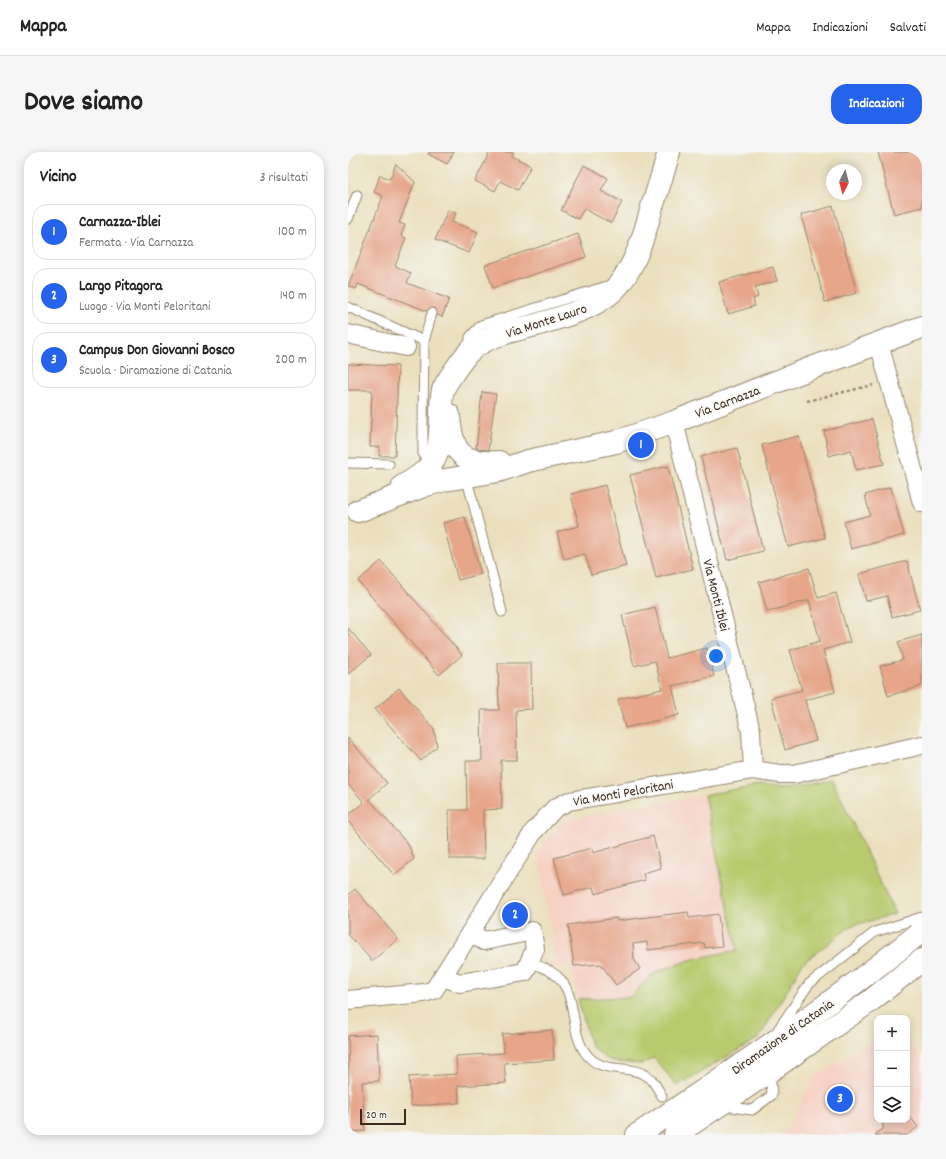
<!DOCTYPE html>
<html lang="it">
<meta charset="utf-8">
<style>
:root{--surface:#fff;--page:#f6f6f6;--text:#222;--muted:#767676;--line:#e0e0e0;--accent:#2563eb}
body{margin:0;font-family:Dekko,sans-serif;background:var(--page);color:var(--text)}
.controls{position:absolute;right:12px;bottom:12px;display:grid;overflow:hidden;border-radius:8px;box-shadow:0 2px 10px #0003}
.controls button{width:36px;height:36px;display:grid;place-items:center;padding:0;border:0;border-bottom:1px solid var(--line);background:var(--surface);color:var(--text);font:20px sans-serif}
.compass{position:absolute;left:478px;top:12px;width:36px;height:36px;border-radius:50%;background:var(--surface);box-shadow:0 2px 10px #0003;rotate:186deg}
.scale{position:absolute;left:12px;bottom:10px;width:46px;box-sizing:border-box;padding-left:4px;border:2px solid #3b2a1e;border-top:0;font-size:11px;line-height:14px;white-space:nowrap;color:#3b2a1e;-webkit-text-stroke:3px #f6f6f2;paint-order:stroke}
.you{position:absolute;left:368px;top:504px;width:14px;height:14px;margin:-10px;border:3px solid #fff;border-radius:50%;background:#1a73e8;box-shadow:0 0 0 6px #1a73e833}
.badge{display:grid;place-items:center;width:26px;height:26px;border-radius:50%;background:var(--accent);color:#fff;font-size:13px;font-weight:700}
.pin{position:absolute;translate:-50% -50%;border:2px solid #fff;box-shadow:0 1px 4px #0006}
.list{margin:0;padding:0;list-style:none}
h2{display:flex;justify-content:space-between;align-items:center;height:52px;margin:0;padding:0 16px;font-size:17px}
h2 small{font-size:13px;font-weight:400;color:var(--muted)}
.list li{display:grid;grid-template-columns:26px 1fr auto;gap:12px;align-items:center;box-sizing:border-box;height:56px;margin:0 8px 8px;padding:0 8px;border:1px solid var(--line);border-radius:16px}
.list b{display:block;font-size:15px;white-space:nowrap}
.list p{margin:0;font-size:13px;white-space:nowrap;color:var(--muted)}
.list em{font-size:13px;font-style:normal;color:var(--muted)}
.icon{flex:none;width:22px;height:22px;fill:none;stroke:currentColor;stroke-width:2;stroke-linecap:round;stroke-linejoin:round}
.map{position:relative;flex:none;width:574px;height:983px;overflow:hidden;border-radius:16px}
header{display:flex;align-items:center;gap:24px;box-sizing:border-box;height:56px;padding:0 20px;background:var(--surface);border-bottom:1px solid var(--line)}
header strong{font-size:19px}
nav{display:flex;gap:22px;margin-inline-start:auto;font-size:14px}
.intro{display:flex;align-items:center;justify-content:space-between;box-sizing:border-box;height:96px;padding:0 24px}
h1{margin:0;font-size:28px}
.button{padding:10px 18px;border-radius:16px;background:var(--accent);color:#fff;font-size:14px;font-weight:700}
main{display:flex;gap:24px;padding:0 24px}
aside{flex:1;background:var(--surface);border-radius:16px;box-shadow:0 2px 10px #0003}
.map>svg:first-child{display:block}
.built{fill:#f6d2c4}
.green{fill:#b8ca6d;stroke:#7a7a46}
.building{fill:#e7a58a}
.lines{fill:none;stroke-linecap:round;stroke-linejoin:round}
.service-casing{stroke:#93856e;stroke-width:11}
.minor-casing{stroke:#93856e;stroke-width:20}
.secondary-casing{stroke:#93856e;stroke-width:24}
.motorway-casing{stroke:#93856e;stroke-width:24}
.path{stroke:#93856e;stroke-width:2.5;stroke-dasharray:3 3;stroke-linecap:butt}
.service{stroke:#fff;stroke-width:9}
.minor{stroke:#fff;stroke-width:18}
.secondary{stroke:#fff;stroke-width:22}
.motorway{stroke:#fff;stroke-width:22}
.labels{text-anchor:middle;stroke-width:3;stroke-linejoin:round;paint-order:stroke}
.street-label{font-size:14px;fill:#3b2a1e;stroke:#f6f6f2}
</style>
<header>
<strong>Mappa</strong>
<nav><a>Mappa</a><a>Indicazioni</a><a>Salvati</a></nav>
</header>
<div class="intro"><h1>Dove siamo</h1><a class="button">Indicazioni</a></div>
<main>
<aside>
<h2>Vicino<small>3 risultati</small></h2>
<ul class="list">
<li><span class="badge">1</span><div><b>Carnazza-Iblei</b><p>Fermata · Via Carnazza</p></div><em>100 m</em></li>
<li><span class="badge">2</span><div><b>Largo Pitagora</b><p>Luogo · Via Monti Peloritani</p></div><em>140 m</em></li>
<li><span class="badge">3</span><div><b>Campus Don Giovanni Bosco</b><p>Scuola · Diramazione di Catania</p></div><em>200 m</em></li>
</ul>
</aside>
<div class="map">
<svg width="574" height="983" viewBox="0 0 574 983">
<rect width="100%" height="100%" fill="#f6f6f2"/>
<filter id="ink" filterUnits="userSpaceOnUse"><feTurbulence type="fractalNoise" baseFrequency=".025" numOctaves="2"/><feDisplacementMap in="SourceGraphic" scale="8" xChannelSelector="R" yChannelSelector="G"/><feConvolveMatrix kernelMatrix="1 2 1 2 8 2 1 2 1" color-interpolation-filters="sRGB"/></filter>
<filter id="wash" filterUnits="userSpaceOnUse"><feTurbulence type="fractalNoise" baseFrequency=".012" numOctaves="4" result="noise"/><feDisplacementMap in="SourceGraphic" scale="16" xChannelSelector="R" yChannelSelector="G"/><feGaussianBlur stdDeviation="0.9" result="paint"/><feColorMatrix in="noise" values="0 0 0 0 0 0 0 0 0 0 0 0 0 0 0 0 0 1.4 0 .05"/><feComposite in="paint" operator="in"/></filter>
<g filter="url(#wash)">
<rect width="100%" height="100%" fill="#ebe0be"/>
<path class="built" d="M356,643L389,799L345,807L302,824L283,845L230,847L224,818L221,815L208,816L190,700L206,676L219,669L256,660L258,662L266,661L267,659Z
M529,886V968H559V886L574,907V983H433L439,978L466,925Z"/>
<path class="green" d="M484,627L547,762L503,774L455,811L411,886L329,934L306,906L294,912L267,910L257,906L243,894L230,847L283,845L302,824L313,818L345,807L389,798L356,643L410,633L431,637L448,635Z"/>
<g id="blocks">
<path class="building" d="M81,0H106L99,12L80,2Z
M142,0H166L164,4L183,14L170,38L152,29L147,39L127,29Z
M530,0H574V55L546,62Z
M48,12L67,30L51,71L57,73L53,84L58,86L47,114L63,121L59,131L101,147L94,165L10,132L8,137L0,134L35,44L26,40L32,23L42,27Z
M236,13L260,26L253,39L274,50L263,71L236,57L230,67L213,58Z
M485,54L509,141L477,150L453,63Z
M100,58L108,61L104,70L130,80L121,101L87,88Z
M230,82L238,105L145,136L137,113Z
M425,115L429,129L407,135L410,145L405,147L407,154L380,162L371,130Z
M0,212L50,214L47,304H31L32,295H22L24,238H0Z
M134,240L148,242L140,298L128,297Z
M524,267L536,312L508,318L503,298L481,304L476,279Z
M451,284L477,386L440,395L414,293Z
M389,296L415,399L379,408L353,305Z
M320,314L345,417L308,426L282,323Z
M257,333L278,414L243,423L237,402L216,407L209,380L231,374L223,342Z
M543,335L556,383L503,397L496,370L522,363L517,343Z
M117,365L133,422L110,428L95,371Z
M33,409L114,503L91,523L10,429Z
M559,409L572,458L544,465L539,444L518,449L511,422Z
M461,416L470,446L488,441L502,490L475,498L487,540L457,548L468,589L437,598L423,546L454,538L442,498L472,489L461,448L419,460L411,430Z
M307,455L319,506L359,496L366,524L324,534L331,563L277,576L270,547L314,537L307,509L286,514L274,463Z
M0,476L23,503L0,522Z
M574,483V534L540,544L532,514L555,508L550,490Z
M150,511H183L184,557L168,558L169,608H153L154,657L135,658L136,707H102L101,658H119L118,609H134L133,558H151Z
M51,536L86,577L89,594L73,609L27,557Z
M0,586L39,631L21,647L61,694L66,707L46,723L0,669V663L16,650L0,632Z
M305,684L313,716L295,721L297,728L247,742L245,735L216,743L206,706L244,696L245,701Z
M7,737L50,787L24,809L0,782V743Z
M340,760L341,766L370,762L374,794L357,796L356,791L300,798L299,790L285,792L286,807L292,817L268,833L253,812L226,814L220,773L269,766V769Z
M204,878L206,908L156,911L158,931L110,934L111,951L63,954L61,925L109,922L108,904L156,901L154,882Z
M29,882L31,929L14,930L17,979L0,980V931H1L0,884Z
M559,961L570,975L559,983H527L536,976L534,973L541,968H545L546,970L548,968H559Z"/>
</g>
</g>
<g filter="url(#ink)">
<use href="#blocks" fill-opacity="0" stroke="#93856e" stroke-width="1"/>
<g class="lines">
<defs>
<path id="service" d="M0,67L9,43
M0,155L76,189
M122,198V185L133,173L259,134
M0,311L41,312
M81,313L75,301V273L76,189L84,161
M118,324L154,460
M182,810C190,814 202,817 209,824C231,843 220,882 240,904C256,923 284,911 302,926C307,931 310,938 314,944
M429,879L461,832L527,780L574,765
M377,954L404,958L424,943L422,920"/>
<path id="minor" d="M0,182L58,195
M531,191L574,351
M326,270L403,579L405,618
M95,825L112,831L177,820L187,797L184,779L136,789L122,781
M0,848L76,841L86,838L186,679L207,656L221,649L405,618L432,622H446L574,593"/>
<path id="secondary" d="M101,263C104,301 113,312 151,310
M55,334C93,313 91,301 93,262C93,254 93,245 95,238C98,230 115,206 121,200C138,183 166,179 188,173C212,165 240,159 260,143C285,124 296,84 304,55C310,37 316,18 321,0
M10,359L78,333L97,328L150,319L180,309L268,290L326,270L461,217L574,175"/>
<path id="motorway" d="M289,983C386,918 483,853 574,779
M327,983L422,919L521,850L574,808"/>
</defs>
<use href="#service" class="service-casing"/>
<use href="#minor" class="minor-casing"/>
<use href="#secondary" class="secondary-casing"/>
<use href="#motorway" class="motorway-casing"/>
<path class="path" d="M459,249L525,233"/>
<use href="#service" class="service"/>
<use href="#minor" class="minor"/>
<use href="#secondary" class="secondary"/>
<use href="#motorway" class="motorway"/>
</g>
</g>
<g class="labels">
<g class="street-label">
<text transform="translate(198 168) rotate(-18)" y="5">Via Monte Lauro</text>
<text transform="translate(379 249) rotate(-21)" y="5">Via Carnazza</text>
<text transform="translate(369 443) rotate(76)" y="5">Via Monti Iblei</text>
<text transform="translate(275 640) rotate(-10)" y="5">Via Monti Peloritani</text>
<text transform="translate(434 884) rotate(-35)" y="5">Diramazione di Catania</text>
</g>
</g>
</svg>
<div class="controls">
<button>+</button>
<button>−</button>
<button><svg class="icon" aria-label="layers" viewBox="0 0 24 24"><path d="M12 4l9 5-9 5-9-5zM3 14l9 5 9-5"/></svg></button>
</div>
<svg class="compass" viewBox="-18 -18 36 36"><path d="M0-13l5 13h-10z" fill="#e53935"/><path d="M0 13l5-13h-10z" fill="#767676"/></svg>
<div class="scale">20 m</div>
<div class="you"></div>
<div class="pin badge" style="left:293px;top:293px">1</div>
<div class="pin badge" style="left:167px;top:763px">2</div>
<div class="pin badge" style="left:492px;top:947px">3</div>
</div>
</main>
